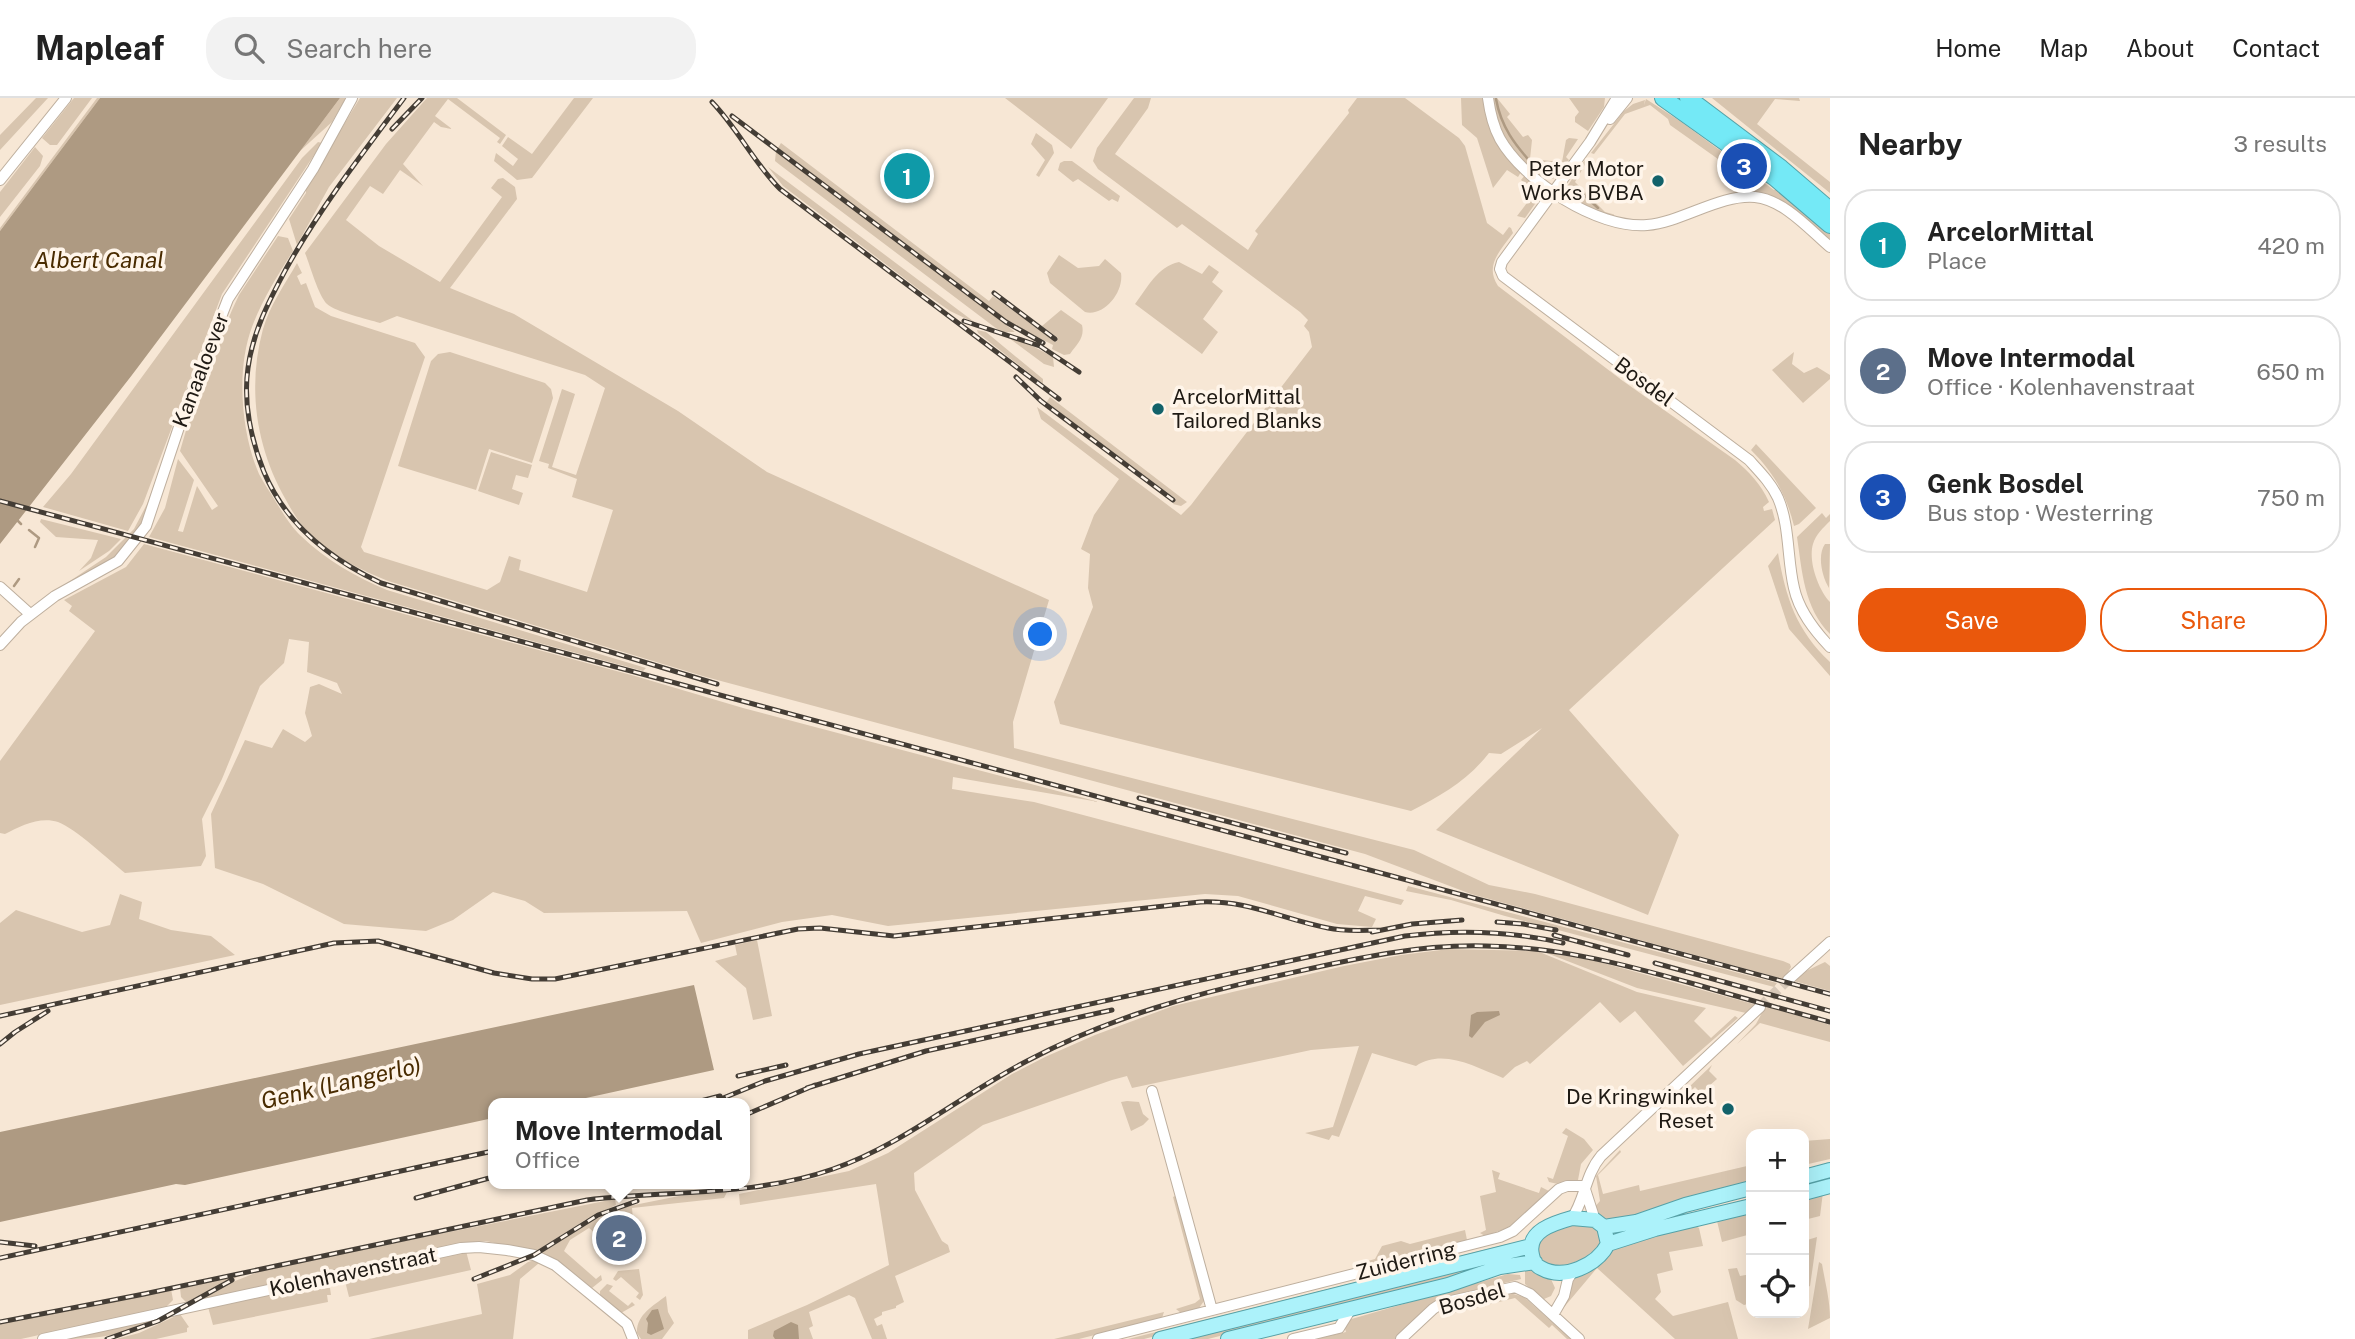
<!DOCTYPE html>
<meta charset="utf-8">
<style>
:root{--surface:#fff;--page:#f2f2f2;--text:#222;--muted:#767676;--line:#e0e0e0;--accent:#ea580c}
body{margin:0;font-family:"Public Sans",sans-serif;background:var(--page);color:var(--text)}
.controls{position:absolute;right:21px;bottom:21px;display:grid;overflow:hidden;border-radius:14px;box-shadow:0 7px 28px #0002}
.controls button{width:63px;height:63px;display:grid;place-items:center;padding:0;border:0;border-bottom:2px solid var(--line);background:var(--surface);color:var(--text);font:35px sans-serif}
.you{position:absolute;left:1041px;top:537px;width:24px;height:24px;margin:-18px;border:5px solid #fff;border-radius:50%;background:#1a73e8;box-shadow:0 0 0 10px #1a73e833}
.badge{display:grid;place-items:center;width:46px;height:46px;border-radius:50%;background:var(--accent);color:#fff;font-size:23px;font-weight:700}
.pin{position:absolute;translate:-50% -50%;border:4px solid #fff;box-shadow:0 2px 7px #0006}
.popup{position:absolute;left:488px;top:1000px;width:262px;height:91px;box-sizing:border-box;display:grid;place-content:center;border-radius:14px;background:var(--surface);filter:drop-shadow(0 2px 5px #0005);font-size:23px;white-space:nowrap;color:var(--muted)}
.popup b{font-size:26px;color:var(--text)}
.popup::after{content:'';position:absolute;left:50%;top:100%;margin-left:-14px;border:14px solid transparent;border-top-color:var(--surface)}
.list{margin:0;padding:0;list-style:none}
h2{display:flex;justify-content:space-between;align-items:center;height:91px;margin:0;padding:0 28px;font-size:30px}
h2 small{font-size:23px;font-weight:400;color:var(--muted)}
.list li{display:grid;grid-template-columns:46px 1fr auto;gap:21px;align-items:center;box-sizing:border-box;height:112px;margin:0 14px 14px;padding:0 14px;border:2px solid var(--line);border-radius:28px}
.list b{display:block;font-size:26px;white-space:nowrap}
.list p{margin:0;font-size:23px;white-space:nowrap;color:var(--muted)}
.list em{font-size:23px;font-style:normal;color:var(--muted)}
.actions{display:flex;gap:14px;padding:21px 28px}
.actions a{flex:1;padding:16px 0;border:2px solid var(--accent);border-radius:28px;text-align:center;font-size:24px;color:var(--accent)}
.actions .main{background:var(--accent);color:#fff}
.icon{flex:none;width:38px;height:38px;fill:none;stroke:currentColor;stroke-width:2;stroke-linecap:round;stroke-linejoin:round}
.map{position:relative;flex:none;width:1830px;height:1241px;overflow:hidden}
header{display:flex;align-items:center;gap:42px;box-sizing:border-box;height:98px;padding:0 35px;background:var(--surface);border-bottom:2px solid var(--line)}
header strong{font-size:33px}
nav{display:flex;gap:38px;margin-inline-start:auto;font-size:24px}
.search{width:490px;height:63px;background:var(--page);display:flex;align-items:center;gap:18px;box-sizing:border-box;padding:0 24px;border-radius:28px;color:var(--muted);font-size:26px}
main{display:flex}
aside{flex:1;background:var(--surface)}
.map>svg:first-child{display:block}
.green{fill:#d8c5af}
.water{fill:#ae9a82}
.lines{fill:none;stroke-linecap:round;stroke-linejoin:round}
.stream{stroke:#ae9a82;stroke-width:2.5}
.minor-tunnel{stroke:#d7c8b8;stroke-width:10;stroke-dasharray:10 5;stroke-linecap:butt}
.minor-casing{stroke:#beaf9e;stroke-width:12}
.major-casing{stroke:#56a1a7;stroke-width:16}
.highway-casing{stroke:#56a1a7;stroke-width:18}
.minor{stroke:#fff;stroke-width:10}
.major{stroke:#acf2fa;stroke-width:14}
.highway{stroke:#74e9f6;stroke-width:16}
.rail-casing{stroke:#443d35;stroke-width:5}
.rail{stroke:#fff5ea;stroke-width:2.5;stroke-dasharray:8;stroke-linecap:butt}
.poi-dot{fill:#13626a;stroke:#fff5ea;stroke-width:2.5}
.labels{text-anchor:middle;stroke-width:7;stroke-linejoin:round;paint-order:stroke}
.poi-label{font-size:21px;fill:#1f1a14;stroke:#fff5ea;text-anchor:end}
.street-label{font-size:21px;fill:#1f1a14;stroke:#fff5ea}
.water-label{font-size:23px;font-style:italic;fill:#492b00;stroke:#fff5ea}
</style>
<header>
<strong>Mapleaf</strong>
<div class="search"><svg class="icon" aria-label="search" viewBox="0 0 24 24"><circle cx="10" cy="10" r="6"/><path d="M15 15l6 6"/></svg>Search here</div>
<nav><a>Home</a><a>Map</a><a>About</a><a>Contact</a></nav>
</header>
<main>
<div class="map">
<svg width="1830" height="1241" viewBox="0 0 1830 1241">
<rect width="100%" height="100%" fill="#f7e7d5"/>
<path class="green" d="M36,0H48L0,52V37Z
M74,0H92L57,47H50L42,40Z
M97,0H100L0,133V130Z
M340,0H346L332,24L300,53Z
M360,0H397L329,89L297,147L289,121L306,95V89Z
M427,0H457L506,37L500,46L497,44L500,40L448,1L435,18L452,31L441,29L434,24L403,66L423,88L400,72L383,96L370,88L346,122L379,148L440,184L502,99L491,90L498,81L503,80L515,89L517,101L450,190L514,216L678,313L767,374L1049,502L1013,624L1014,650L1414,752L1489,787L1535,796L1783,863L1790,866L1791,869L1784,881L1471,796L1365,756L706,579L388,483C361,472 336,460 314,440C302,430 293,415 286,402C256,349 247,290 263,231C270,207 285,186 297,165L302,175L297,178L301,187L306,185L315,209L331,218L415,245L425,259L361,449L364,454L487,492L500,484L509,458L521,462L519,472L587,494L613,412L572,399L577,381L548,370L549,366L539,363L562,291L575,296L552,369L576,377L605,290L585,277L397,218L380,225C367,221 336,214 327,206C318,197 310,167 305,155L386,46Z
M574,0H593L532,80L517,82L494,63L496,55L513,68L518,61L502,48L508,39L532,56Z
M1005,0H1108L1071,51Z
M1134,0H1151L1148,10L1115,56L1248,152L1258,136L1255,133L1349,15L1348,12L1357,0H1405L1459,40L1465,48L1487,125L1503,137L1509,129L1511,130L1513,135C1501,152 1484,167 1498,188L1623,283L1735,362C1749,374 1761,386 1769,404L1763,409L1764,413L1772,411L1775,422L1569,612L1679,737L1648,817L1436,732L1542,630L1501,656L1489,655C1467,683 1442,697 1411,713L1060,626L1054,604L1093,509L1088,490L1090,456L1081,451L1094,417L1119,381L1041,321L1037,309L1181,417L1191,407L1312,249L1309,234L1304,228L1308,222L1300,214L1182,126L1177,130L1098,71L1093,63L1097,50Z
M1461,0H1483C1485,30 1501,53 1521,74L1518,79L1507,72L1493,90L1477,40L1462,27Z
M1492,0H1497L1510,16L1507,19L1523,39L1528,37L1532,42L1530,61L1562,64L1566,42L1569,40L1578,41L1566,59L1569,62L1553,81C1531,82 1504,41 1497,22C1494,15 1494,7 1492,0Z
M1569,0H1605L1604,9L1588,33L1575,24V19L1579,14Z
M1712,0H1799L1800,3L1775,1L1757,26L1830,84V95Z
M1646,1L1680,23L1774,92L1778,90L1830,134V145C1807,125 1782,95 1751,94L1749,83L1670,27L1668,21L1650,7L1625,16L1594,56L1591,55L1624,13L1633,6L1645,2L1644,7Z
M1036,35L1052,47L1054,55L1039,79L1036,77L1045,62L1031,46Z
M318,44L322,45L222,196L143,406L128,433L43,409L71,376L302,60Z
M781,45L989,203L993,198L1056,244L1058,240L1042,228L1061,212L1082,227C1085,240 1077,246 1070,256L1064,257L1052,251L1053,247L1008,224L778,50Z
M35,49L43,58L40,68L0,119V94Z
M776,53L987,212L1015,234H1001L780,67L775,63Z
M1585,62L1587,63L1575,84L1605,114L1616,117L1597,115L1567,95L1566,90Z
M1064,63H1072L1120,98L1118,104L1112,101L1109,103L1078,81L1073,84L1058,72L1060,65Z
M768,69L977,226L950,213L917,190L783,88Z
M1525,77L1542,92V96L1525,120L1517,118L1530,101V89L1521,82Z
M278,138L288,140L293,153C278,177 262,202 252,229C236,271 241,335 259,376C264,386 271,395 276,404C283,415 291,429 301,438C326,462 356,479 387,492L646,570L643,573L149,439L165,410L178,361L194,382L178,433L183,434L197,388L212,412L218,408L180,353L194,305L232,212L239,197Z
M1059,157L1078,170L1099,168L1105,161L1121,175C1124,194 1104,219 1085,214L1050,185L1047,175Z
M1179,164L1202,176L1209,167L1219,174L1212,184L1223,193L1203,221L1218,234L1202,256L1135,206C1148,189 1157,169 1179,164Z
M977,232L986,234L1043,281V286L978,235Z
M1009,240L1025,244L1053,259L1054,269L1044,266Z
M450,254L545,285L551,291L553,300L532,365L489,351L476,392L398,368L431,263L438,256Z
M1794,254L1792,266L1804,275L1817,269L1830,277V281L1803,305L1772,272Z
M1050,299L1187,404L1181,408L1173,406L1176,401L1046,305Z
M177,322L143,424L116,458L58,491L106,459L134,431L147,406Z
M1756,346L1816,410L1799,426L1794,428C1786,396 1774,375 1751,352Z
M491,354L532,367L528,380L516,377L512,391L523,395L519,407L478,393Z
M1822,415L1826,420L1830,416V423C1823,430 1816,436 1813,446C1808,463 1818,491 1830,504V536C1804,510 1802,473 1797,439Z
M41,421L121,441L109,453L79,473L91,460L98,442L56,439L40,424Z
M144,446L635,578L743,610L1099,704L953,679L952,691L1034,704L1404,802L1401,807L1365,798L1358,813L1376,821L1372,829L1337,826L1238,798L1205,796L888,828L832,817L782,824L701,845L687,813L544,815L525,803L493,794L453,822L426,833L344,826L263,786L215,770L211,716L245,642L272,650L283,631L305,644L312,638L305,615L310,589L319,586L342,596L337,585L307,574L309,544L289,541L284,565L260,588L222,681L202,721L206,758L201,768L125,775C110,763 75,730 58,724C40,718 20,728 5,736L0,735V663L95,533L69,513L72,508L64,502L126,469Z
M1825,446H1830L1829,490C1822,479 1817,457 1825,446Z
M1778,455C1786,500 1796,532 1830,564V578L1789,531L1768,468Z
M1408,788L1777,885L1774,889L1505,818L1451,802L1406,793Z
M120,796L142,804L139,821L171,832L211,838L235,857L0,907V825L16,812L82,834L110,827Z
M757,842L772,918L753,922L746,890L715,863L737,857L735,847Z
M1449,851L1537,853L1637,894L1706,910L1694,923L1711,940L1735,918L1738,920L1683,968L1635,913L1620,925L1600,904L1530,966L1527,963L1515,969L1503,980C1475,969 1443,950 1416,968L1372,955L1339,1039L1332,1037L1329,1042L1305,1035L1333,1029L1359,948L1311,952L1132,990L1127,978L1112,982L983,1027L914,1075L915,1092L942,1143L948,1147L950,1154L895,1178L904,1204L896,1208V1210L882,1214V1217L874,1221L877,1228L882,1226L887,1241H872L855,1200L849,1197L809,1214L813,1228L809,1230L813,1241H748V1232L807,1207L889,1167L876,1086L740,1107L739,1096L849,1073L888,1055L1012,976L1045,959L1095,937L1173,908L1344,868L1401,857Z
M1544,854L1592,862L1757,907L1746,915L1637,890Z
M1825,864L1830,868V893L1794,883L1804,874Z
M1768,909L1830,927V944L1760,925L1737,946L1756,926L1763,913Z
M1712,967L1709,973L1717,981L1701,995L1695,989L1691,993L1688,990Z
M1127,1003L1139,1004L1143,1016L1149,1021L1143,1027L1131,1033L1121,1004Z
M1566,1030L1584,1041L1593,1052L1581,1066L1578,1082L1558,1086L1549,1084L1547,1079L1553,1081L1568,1038L1562,1035Z
M1830,1041V1061L1804,1067V1043Z
M1620,1052L1621,1054L1598,1077L1603,1096L1639,1087L1640,1093L1747,1068L1751,1065V1087L1664,1112L1604,1123L1593,1111L1600,1103L1596,1078Z
M1492,1072L1500,1075L1498,1081L1539,1095L1541,1089L1549,1093L1510,1129L1485,1138L1480,1135L1486,1132L1480,1098L1496,1094Z
M727,1094L724,1100L632,1110L634,1133H622L619,1110L679,1098Z
M1823,1094L1820,1118L1804,1122V1099Z
M1177,1097L1204,1203L1199,1210L1181,1215L1176,1211L1195,1205L1200,1201L1173,1099Z
M615,1101L616,1107L585,1122L535,1154L486,1143L463,1145L198,1203L225,1187L268,1170Z
M616,1111L617,1121L607,1123L609,1135L601,1140L589,1130L570,1142L564,1153L596,1181L601,1177L602,1182L592,1190L540,1156L586,1126Z
M1751,1113V1136L1722,1144L1717,1123Z
M1572,1127L1590,1128L1598,1132L1601,1144C1589,1162 1559,1176 1539,1160L1538,1143L1548,1135Z
M1696,1128L1699,1130L1703,1148L1669,1154L1673,1172L1657,1176L1661,1194L1655,1201L1673,1218L1728,1204L1738,1241H1675L1597,1170L1560,1214L1570,1181L1613,1146Z
M1465,1132L1467,1142L1367,1168L1364,1164L1375,1161L1382,1148L1401,1143L1410,1146Z
M1817,1139L1810,1188L1804,1191V1143Z
M1511,1145H1515L1144,1241H1128Z
M466,1153L471,1172L349,1199L344,1179Z
M1519,1156L1521,1162L1208,1241H1181Z
M535,1162L539,1165L520,1181L513,1241H369L482,1216L477,1186L510,1177L528,1164Z
M1819,1164L1822,1166C1825,1184 1830,1202 1830,1220L1808,1231Z
M1525,1166L1550,1179L1555,1190L1551,1198L1544,1201L1525,1186Z
M1737,1170L1740,1178L1751,1176V1192L1748,1193L1751,1205L1744,1207L1736,1202L1728,1171Z
M639,1171L643,1197L640,1202L636,1199L639,1195L621,1179L616,1183L613,1181L618,1173Z
M245,1175L193,1202L186,1204L181,1199L180,1190Z
M1508,1176L1520,1177L1521,1181L1438,1201L1396,1241H1316L1346,1234L1344,1227L1348,1222Z
M320,1184L330,1190L331,1197H327L328,1204L213,1227L208,1209Z
M607,1186L613,1188L609,1193L628,1208L632,1204L635,1207L621,1215L600,1197V1193Z
M171,1191L173,1202L166,1209L21,1241H0V1225Z
M1506,1194L1524,1199L1571,1241H1567L1552,1227L1549,1230L1515,1200L1447,1217L1443,1214L1445,1209Z
M666,1198L668,1214L674,1225L662,1241H641L637,1235C636,1217 653,1208 666,1198Z
M1164,1214L1162,1220L1079,1241H1054Z
M180,1216L189,1229L187,1230V1234L156,1241H116L139,1235Z
M161,1219C129,1237 99,1241 63,1241Z"/>
<path class="water" d="M100,0H340L132,277L0,446V133Z
M694,887L714,972L563,1005H493V1020L185,1087L176,1086L0,1124V1034Z
M1499,913L1500,917L1485,924L1472,940L1469,938L1471,917L1477,914Z
M658,1211L664,1231L651,1237L647,1235L648,1225L646,1221L652,1212Z
M791,1224L798,1227L799,1241H775L773,1238L774,1233Z"/>
<g class="lines">
<path class="stream" d="M1496,1C1501,29 1515,47 1534,68
M1582,95L1598,110
M18,423L21,426
M29,432L39,440L35,449
M14,488L19,481"/>
<path class="minor-tunnel" d="M1760,909L1788,882"/>
<defs>
<path id="minor" d="M1488,0C1490,15 1493,28 1500,41C1524,83 1597,131 1647,127C1682,124 1720,96 1755,99C1784,102 1809,131 1830,149
M1617,0L1590,44L1502,164L1500,171L1503,178L1749,362C1760,374 1771,385 1778,400C1790,428 1787,461 1794,490C1799,513 1814,532 1830,549
M1610,21L1627,0
M0,82L66,0
M0,489L30,516
M0,547L21,524L55,498L118,463L146,428L183,317L228,201L313,71L352,0
M1788,882L1830,844
M1152,993L1212,1212
M1584,1088L1595,1122
M1572,1120C1585,1102 1585,1077 1601,1058L1760,909
M1553,1217L1564,1198L1568,1181L1573,1173
M43,1241L461,1150L479,1149L507,1152L534,1157L555,1167L627,1226L633,1241
M1098,1241L1500,1139L1513,1133L1559,1091L1567,1088H1584
M1293,1241L1339,1230L1352,1209
M1401,1241L1433,1211L1442,1205L1515,1189L1530,1196L1579,1241"/>
<path id="major" d="M1804,1079L1830,1072
M1804,1095L1830,1088
M1572,1120L1595,1122L1604,1129L1608,1146C1597,1167 1564,1183 1541,1170C1536,1168 1533,1162 1532,1157C1526,1133 1554,1125 1572,1120Z
M1604,1129L1636,1124L1685,1107L1751,1090
M1608,1146L1655,1131L1751,1108
M1160,1241L1531,1148
M1228,1241L1448,1187L1500,1169L1535,1164"/>
<path id="highway" d="M1663,0L1775,80L1830,127
M1688,0L1781,70L1830,112"/>
</defs>
<use href="#minor" class="minor-casing"/>
<use href="#major" class="major-casing"/>
<use href="#highway" class="highway-casing"/>
<use href="#minor" class="minor"/>
<use href="#major" class="major"/>
<use href="#highway" class="highway"/>
<defs>
<path id="rail" d="M404,0C362,56 320,110 286,171C269,203 253,233 248,270C243,304 251,342 264,374C286,427 330,461 381,485L717,586
M712,4C738,31 754,65 780,91L1059,301
M732,18L1006,224L1043,245
M392,31L422,0
M994,195L1055,241
M964,223L1040,248L1079,274
M1016,279L1041,303L1173,402
M0,403L1830,896
M1139,700L1346,755
M1497,824L1523,826L1556,832
M1372,834L1412,826L1462,822
M1554,837L1628,857
M1655,865L1830,913
M0,918L334,845L378,843L494,875L532,881H555L798,831L820,830L894,838L1200,804C1249,802 1281,821 1328,830C1346,834 1364,832 1382,832
M0,946L15,934L48,913
M738,978L786,967
M807,990L926,953L1112,912
M693,1005L720,998
M711,1005L765,983L859,956L1405,838C1460,831 1510,833 1563,845
M745,1017L815,987
M416,1100L493,1079
M0,1144L35,1148
M0,1160L493,1053
M474,1181L534,1157L598,1117L637,1103
M0,1224L144,1196L587,1102C670,1092 753,1099 833,1071C904,1046 961,997 1027,963C1108,920 1196,895 1286,876C1353,861 1418,846 1486,848C1561,849 1626,867 1698,887C1742,900 1786,912 1830,924
M107,1241L158,1223L232,1182"/>
</defs>
<use href="#rail" class="rail-casing"/>
<use href="#rail" class="rail"/>
</g>
<g class="poi-dot">
<circle cx="1658" cy="83" r="7"/>
<circle cx="1158" cy="311" r="7"/>
<circle cx="1728" cy="1011" r="7"/>
</g>
<g class="labels">
<g class="poi-label">
<text x="1644" y="78">Peter Motor<tspan x="1644" dy="24">Works BVBA</tspan></text>
<text x="1172" y="306" text-anchor="start">ArcelorMittal<tspan x="1172" dy="24">Tailored Blanks</tspan></text>
<text x="1714" y="1006">De Kringwinkel<tspan x="1714" dy="24">Reset</tspan></text>
</g>
<g class="street-label">
<text transform="translate(201 272) rotate(-69)" y="7">Kanaaloever</text>
<text transform="translate(1644 284) rotate(36)" y="7">Bosdel</text>
<text transform="translate(1406 1163) rotate(-14)" y="7">Zuiderring</text>
<text transform="translate(353 1174) rotate(-12)" y="7">Kolenhavenstraat</text>
<text transform="translate(1472 1201) rotate(-16)" y="7">Bosdel</text>
</g>
<g class="water-label">
<text x="99" y="170">Albert Canal</text>
<text transform="translate(341 985) rotate(-13)" y="8">Genk (Langerlo)</text>
</g>
</g>
</svg>
<div class="controls">
<button>+</button>
<button>−</button>
<button><svg class="icon" aria-label="locate" viewBox="0 0 24 24"><circle cx="12" cy="12" r="6"/><path d="M12 2v4M12 18v4M2 12h4M18 12h4"/></svg></button>
</div>
<div class="you"></div>
<div class="pin badge" style="left:907px;top:78px;background:#0f9aa8">1</div>
<div class="pin badge" style="left:619px;top:1140px;background:#5c6f8a">2</div>
<div class="popup"><b>Move Intermodal</b>Office</div>
<div class="pin badge" style="left:1744px;top:68px;background:#1a4fb4">3</div>
</div>
<aside>
<h2>Nearby<small>3 results</small></h2>
<ul class="list">
<li><span class="badge" style="background:#0f9aa8">1</span><div><b>ArcelorMittal</b><p>Place</p></div><em>420 m</em></li>
<li><span class="badge" style="background:#5c6f8a">2</span><div><b>Move Intermodal</b><p>Office · Kolenhavenstraat</p></div><em>650 m</em></li>
<li><span class="badge" style="background:#1a4fb4">3</span><div><b>Genk Bosdel</b><p>Bus stop · Westerring</p></div><em>750 m</em></li>
</ul>
<div class="actions"><a class="main">Save</a><a>Share</a></div>
</aside>
</main>
